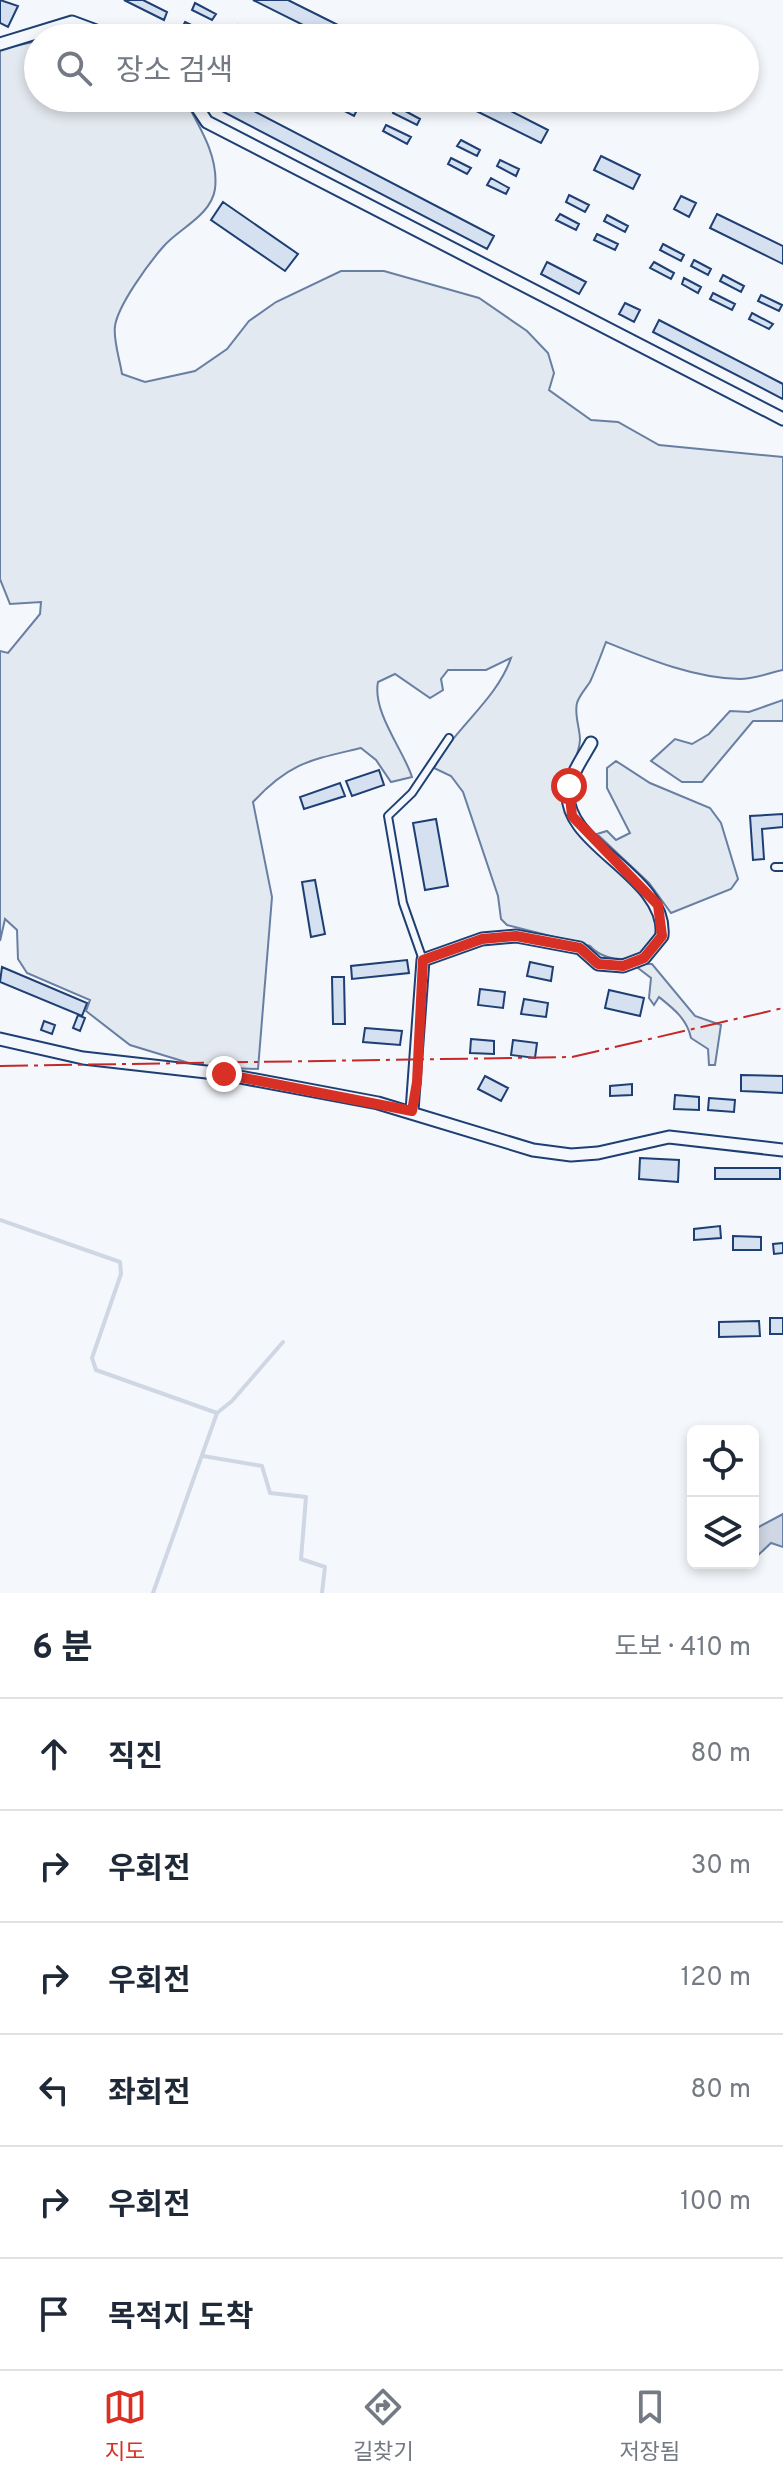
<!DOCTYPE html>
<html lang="ko">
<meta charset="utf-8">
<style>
:root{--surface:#fff;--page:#f6f6f7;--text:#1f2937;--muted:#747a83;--line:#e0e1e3;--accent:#d93025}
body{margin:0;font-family:Overpass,"Noto Sans KR",sans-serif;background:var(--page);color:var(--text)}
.controls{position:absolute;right:24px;bottom:24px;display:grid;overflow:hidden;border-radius:12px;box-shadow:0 4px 12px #0003}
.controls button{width:72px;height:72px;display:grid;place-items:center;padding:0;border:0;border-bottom:2px solid var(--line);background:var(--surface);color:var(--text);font:40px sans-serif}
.stop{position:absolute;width:24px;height:24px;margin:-18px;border:6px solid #d93025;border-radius:50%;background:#fff}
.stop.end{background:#d93025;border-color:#fff;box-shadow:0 2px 8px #0008}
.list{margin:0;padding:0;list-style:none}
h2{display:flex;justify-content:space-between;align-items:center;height:104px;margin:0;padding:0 32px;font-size:34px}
h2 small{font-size:26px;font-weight:400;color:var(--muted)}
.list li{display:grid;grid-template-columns:52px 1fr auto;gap:24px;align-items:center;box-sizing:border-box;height:112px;padding:0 32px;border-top:2px solid var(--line)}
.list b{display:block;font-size:30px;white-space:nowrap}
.list em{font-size:26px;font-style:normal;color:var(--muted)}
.icon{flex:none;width:44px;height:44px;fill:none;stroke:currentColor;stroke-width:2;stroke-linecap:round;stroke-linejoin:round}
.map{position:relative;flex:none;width:783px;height:1593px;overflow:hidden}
.search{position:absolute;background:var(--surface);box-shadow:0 4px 12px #0003;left:24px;right:24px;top:24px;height:88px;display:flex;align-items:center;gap:20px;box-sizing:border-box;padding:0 28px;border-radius:44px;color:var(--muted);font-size:30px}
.sheet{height:776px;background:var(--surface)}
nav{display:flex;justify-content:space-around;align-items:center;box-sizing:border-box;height:112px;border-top:2px solid var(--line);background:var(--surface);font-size:22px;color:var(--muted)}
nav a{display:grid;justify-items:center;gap:4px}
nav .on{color:var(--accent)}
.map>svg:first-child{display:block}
.green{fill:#e3e9f0;stroke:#687fa3;stroke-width:2}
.water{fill:#cfd7e4;stroke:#687fa3;stroke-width:2}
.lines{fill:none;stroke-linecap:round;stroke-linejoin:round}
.stream{stroke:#cfd7e4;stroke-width:4}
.building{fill:#d5e0f0;stroke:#1d3f73;stroke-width:2}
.lane-casing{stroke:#1d3f73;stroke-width:10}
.street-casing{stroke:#1d3f73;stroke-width:15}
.lane{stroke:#f4f7fb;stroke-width:6}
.street{stroke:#f4f7fb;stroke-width:11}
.power{stroke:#c62828;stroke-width:2;stroke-dasharray:28 6 4 6;stroke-linecap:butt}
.route{stroke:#d93025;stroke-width:10}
</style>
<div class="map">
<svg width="783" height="1593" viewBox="0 0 783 1593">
<rect width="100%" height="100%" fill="#f4f7fb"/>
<path class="green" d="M38,41V98H184C199,126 219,156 215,189C211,216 178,229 163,247C149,263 118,305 115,326C113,340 120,360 122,374L145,382L195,371L227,349L249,321L276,302L341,271H384L479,298L527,331L548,353L554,373L549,390L591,420L618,422L659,445L783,457V670C769,673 754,679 740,679C694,678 648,659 606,642C601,655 596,669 590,682C586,688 579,696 577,703C574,715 580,728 580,740C578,769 554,781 567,816C582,854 660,885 656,929C652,963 609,967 590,946L507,925L501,919L498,896L463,792L451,776L434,768C454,728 496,701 511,658L486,670H448L441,679L443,690L430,698L395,674L378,682C372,712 404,751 412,777L391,782L376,760L361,748C311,760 290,762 253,802L272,897L258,1069L202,1067L130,1045L86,1011L90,1000L27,973L18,959L17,930L5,919L0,941V651L8,653L40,614L41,602L10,604L0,579V49Z
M783,700V721H753L702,782H682L651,761L675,739L692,744L709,734L730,711L749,712Z
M616,761L650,783L710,808L721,823L738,879L731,889L671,913L649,883L597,834L607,831L616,840L630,833L607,788V768Z
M643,964H652L695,1016L721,1025L715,1065H709L708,1049L691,1038C687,1019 674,1009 659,997L654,1005L649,998L651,978L638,968Z"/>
<path class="water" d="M783,1514V1547L771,1543L753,1560V1530Z"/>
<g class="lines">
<path class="stream" d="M0,1220L120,1262L121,1274L92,1358L96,1370L217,1413L153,1593
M217,1413L232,1401L283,1342
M203,1456L262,1466L270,1493L306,1497L301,1559L325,1567L322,1593"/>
</g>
<path class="building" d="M0,0L18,6L8,27L0,23Z
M124,0H143L167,12L164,20Z
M253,0H288L364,38H329Z
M195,3L216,14L212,20L192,10Z
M185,22L206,32L203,38L182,28Z
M238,25L258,36L257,38L234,32Z
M221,98H229L494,236L487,249L216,108Z
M332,98L357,110L354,116L329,103Z
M450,98H485L548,130L541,143Z
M396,106L420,119L417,125L393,113Z
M386,125L411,137L407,144L383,131Z
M461,140L480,150L477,156L457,146Z
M601,156L640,175L633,189L594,170Z
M451,158L471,168L467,174L448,164Z
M500,160L519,169L516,176L497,166Z
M491,178L509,188L506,194L487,185Z
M569,195L589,205L585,212L566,202Z
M681,196L696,203L689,217L674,209Z
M223,202L298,254L285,271L211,220Z
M560,214L579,224L576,230L556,220Z
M717,214L783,246V264L710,228Z
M607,215L628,226L625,232L604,221Z
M597,234L618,244L615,250L594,240Z
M663,244L684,255L681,261L660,250Z
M694,260L711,269L708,275L691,266Z
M547,262L586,282L579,294L541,274Z
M654,262L674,273L671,279L650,268Z
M723,275L744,286L741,292L720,281Z
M684,278L701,287L698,293L682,284Z
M713,293L735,304L732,310L710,299Z
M761,295L782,305L779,311L758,301Z
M625,303L640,310L634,322L619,314Z
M752,313L773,324L769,329L749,319Z
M659,320L783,384V399L653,332Z
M379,770L384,785L352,796L346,781Z
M340,783L345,796L304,809L300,797Z
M783,814V827L762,829L764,859L753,860L750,816Z
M436,819L448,886L425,890L413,823Z
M315,880L325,934L311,937L302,882Z
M407,960L409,973L352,979L351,966Z
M530,962L553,967L551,981L527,976Z
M2,967L87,1003L82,1016L0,982Z
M332,977H344L345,1024H333Z
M480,989L505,992L503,1008L478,1005Z
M609,990L644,998L640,1016L605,1008Z
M524,999L548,1003L546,1017L521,1014Z
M78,1015L85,1018L80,1031L73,1028Z
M44,1021L55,1025L52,1034L41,1030Z
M365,1028L402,1031L400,1045L363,1042Z
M471,1039L494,1041V1054L470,1053Z
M513,1040L537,1043L535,1058L511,1055Z
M741,1075L783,1076V1093L741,1091Z
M485,1076L508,1088L501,1101L478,1089Z
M632,1084V1095L610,1096V1086Z
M675,1095L699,1097V1110L674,1109Z
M709,1098L735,1100L734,1112L708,1110Z
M640,1158L679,1160L678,1182L639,1179Z
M715,1168H780V1179H715Z
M720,1226L721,1238L694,1240V1229Z
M733,1236L761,1237V1250H733Z
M783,1243V1253L774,1254L773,1244Z
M770,1318H783V1334H770Z
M759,1321L760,1336L719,1337V1322Z"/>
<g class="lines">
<defs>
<path id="lane" d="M775,867H783
M423,960L403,903L388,816L412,793L449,738"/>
<path id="street" d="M0,44L72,22L115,38
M191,98L207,122L783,419
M0,1039L83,1058L224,1074L378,1103L533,1150L571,1155L598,1153L669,1137L783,1150
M412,1111L423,960L482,939L516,936L580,948L598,964L623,966L644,958L662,936C668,874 557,844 569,787C572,772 584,756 591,743"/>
</defs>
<use href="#lane" class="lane-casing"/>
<use href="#street" class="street-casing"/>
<use href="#lane" class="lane"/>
<use href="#street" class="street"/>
<path class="power" d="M0,1066L572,1057L783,1008"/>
</g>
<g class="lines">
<path class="route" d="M224,1074L412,1111L417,1082L423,960L482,939L516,936L580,948L598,964L623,966L644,958L662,936L658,905L572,816L569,786"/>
</g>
</svg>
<div class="controls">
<button><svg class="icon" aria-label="locate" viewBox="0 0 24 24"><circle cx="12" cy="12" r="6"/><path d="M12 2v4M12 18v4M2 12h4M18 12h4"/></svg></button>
<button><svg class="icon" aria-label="layers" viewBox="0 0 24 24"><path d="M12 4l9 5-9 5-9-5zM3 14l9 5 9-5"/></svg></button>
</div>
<div class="stop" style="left:569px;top:786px"></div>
<div class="stop end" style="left:224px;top:1074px"></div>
<div class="search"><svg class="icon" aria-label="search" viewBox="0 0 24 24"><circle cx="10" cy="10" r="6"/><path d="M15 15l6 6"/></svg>장소 검색</div>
</div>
<section class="sheet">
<h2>6 분<small>도보 · 410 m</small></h2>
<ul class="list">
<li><svg class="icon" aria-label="ahead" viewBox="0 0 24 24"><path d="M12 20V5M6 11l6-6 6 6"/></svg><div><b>직진</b></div><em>80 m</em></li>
<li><svg class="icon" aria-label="right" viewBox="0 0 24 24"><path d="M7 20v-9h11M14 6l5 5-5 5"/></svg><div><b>우회전</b></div><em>30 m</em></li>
<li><svg class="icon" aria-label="right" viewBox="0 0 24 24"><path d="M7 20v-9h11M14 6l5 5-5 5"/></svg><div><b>우회전</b></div><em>120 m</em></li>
<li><svg class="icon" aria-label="left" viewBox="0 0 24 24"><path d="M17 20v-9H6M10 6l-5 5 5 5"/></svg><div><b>좌회전</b></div><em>80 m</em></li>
<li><svg class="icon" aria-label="right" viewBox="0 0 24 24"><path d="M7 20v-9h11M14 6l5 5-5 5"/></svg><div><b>우회전</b></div><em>100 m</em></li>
<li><svg class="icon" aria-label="arrive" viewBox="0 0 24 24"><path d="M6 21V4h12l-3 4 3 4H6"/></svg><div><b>목적지 도착</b></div></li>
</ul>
</section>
<nav>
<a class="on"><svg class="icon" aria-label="map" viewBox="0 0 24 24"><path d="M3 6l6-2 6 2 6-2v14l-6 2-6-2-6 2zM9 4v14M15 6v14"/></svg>지도</a>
<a><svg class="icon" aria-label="directions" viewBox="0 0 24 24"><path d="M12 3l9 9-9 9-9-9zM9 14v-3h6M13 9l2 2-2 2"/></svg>길찾기</a>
<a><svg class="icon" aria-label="saved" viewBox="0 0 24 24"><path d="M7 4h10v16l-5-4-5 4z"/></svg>저장됨</a>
</nav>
